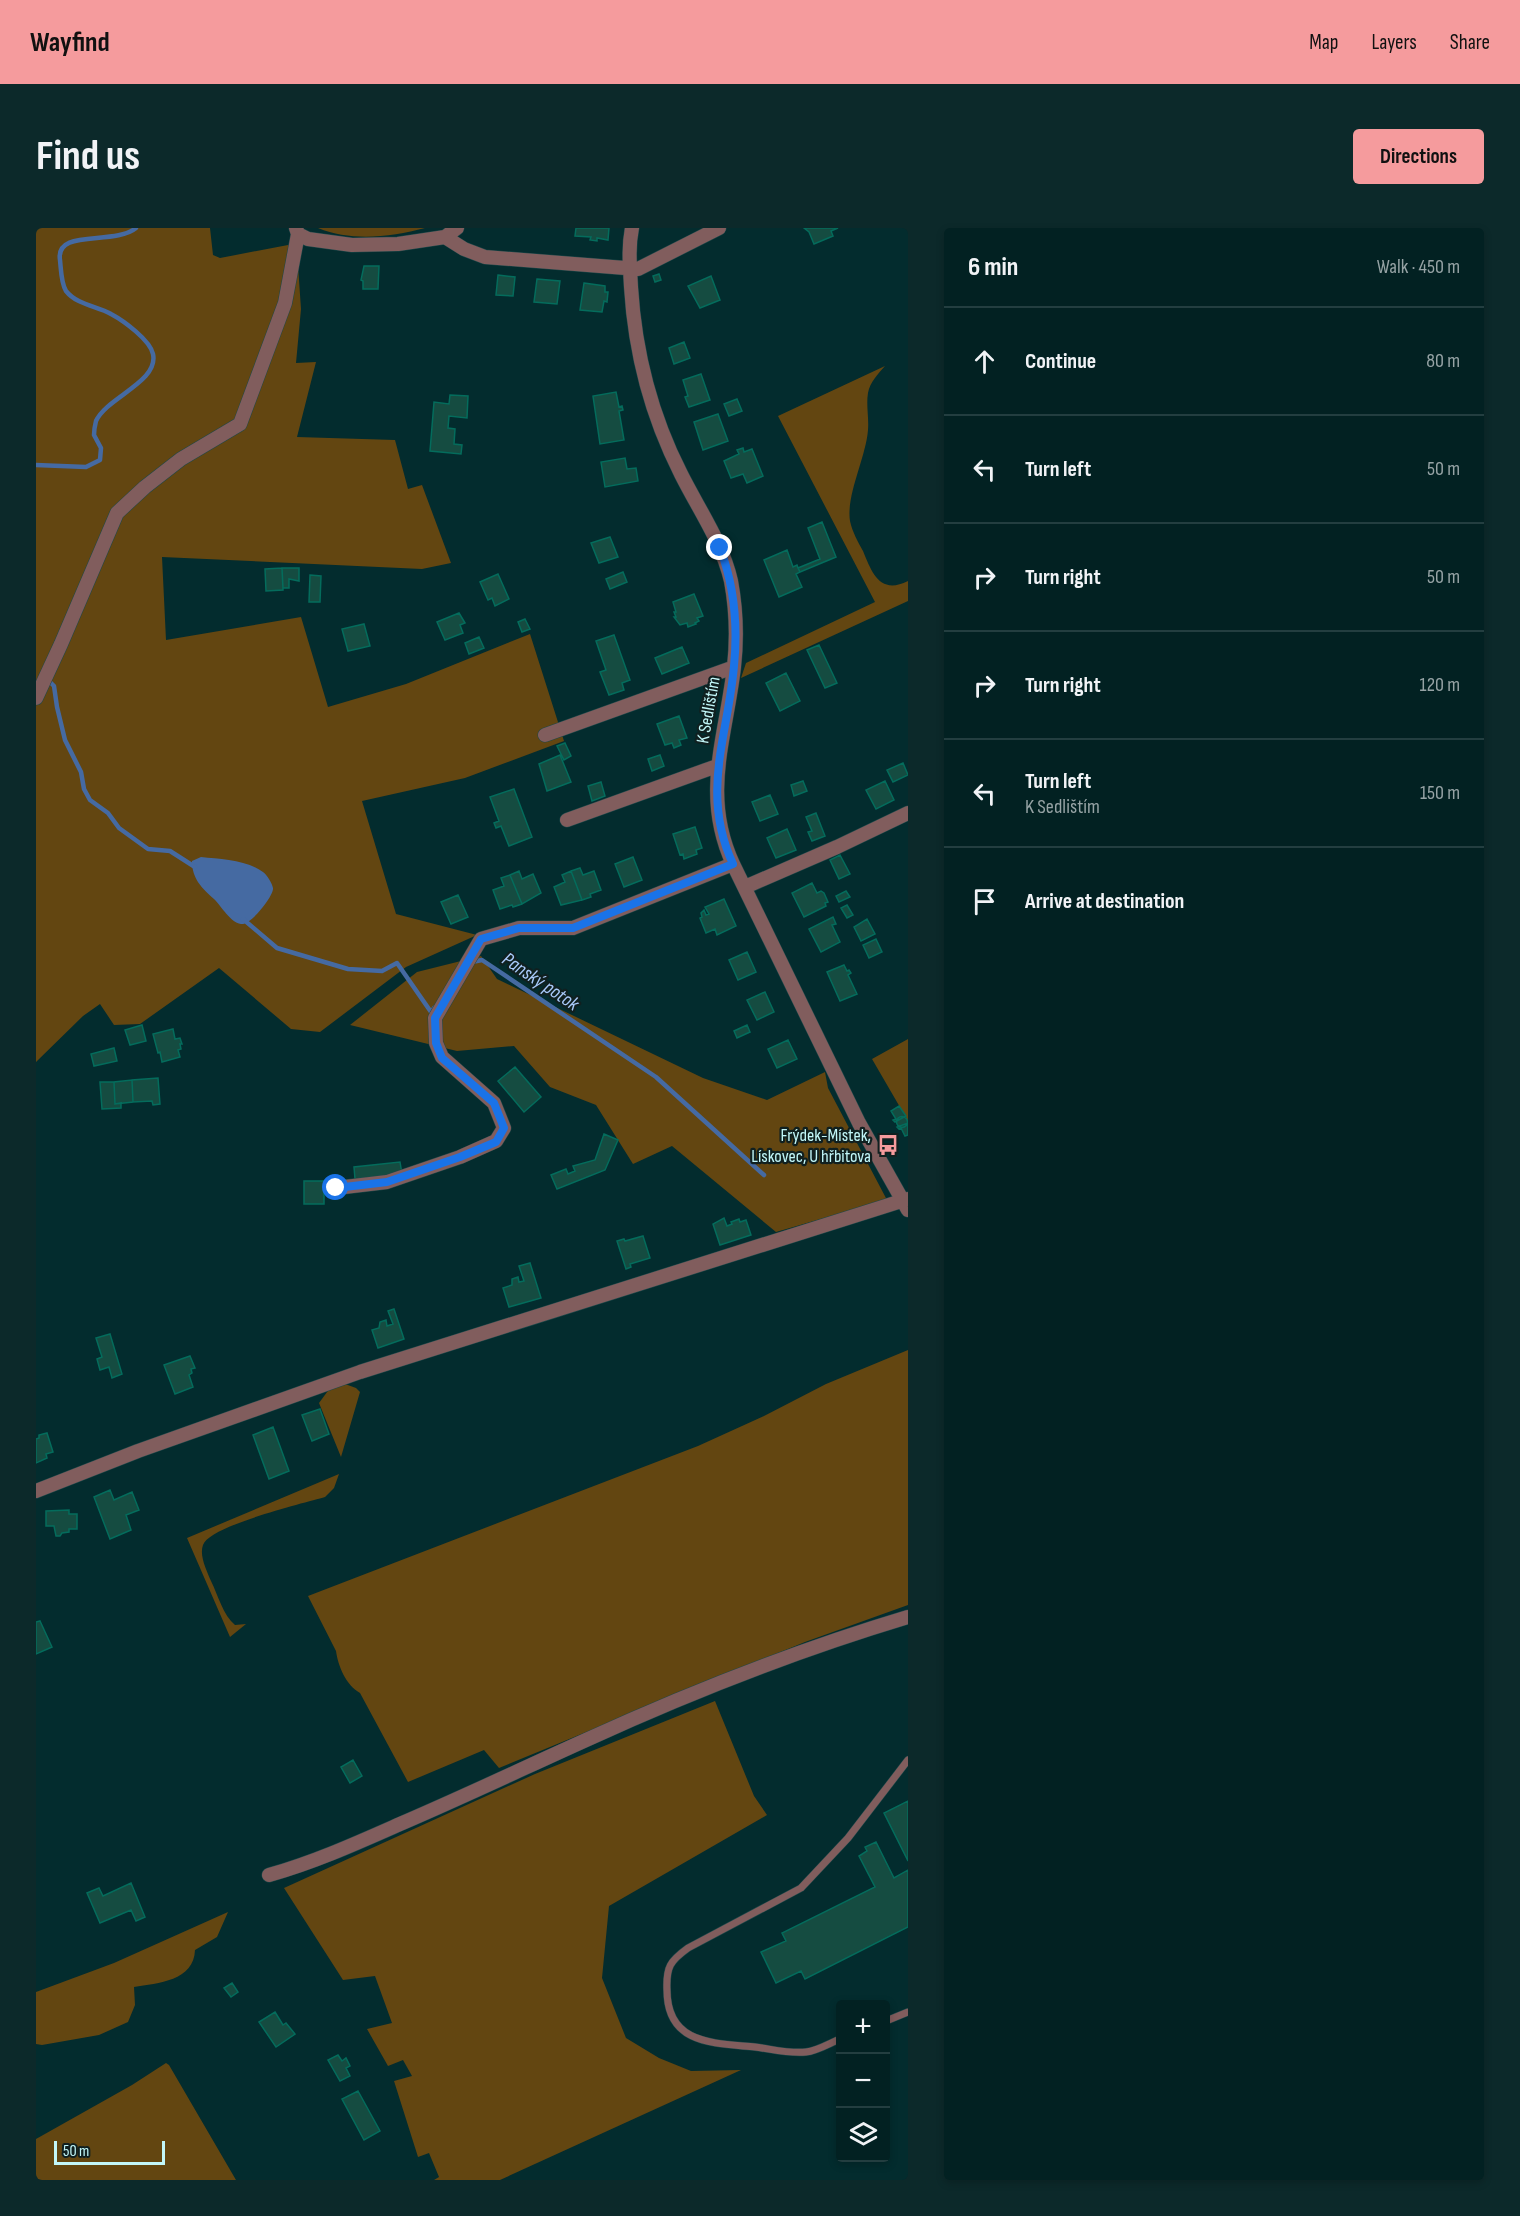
<!DOCTYPE html>
<meta charset="utf-8">
<style>
:root{--surface:#022122;--page:#0c292a;--text:#f1f3f6;--muted:#96a3a5;--line:#233e40;--accent:#f59b9d}
body{margin:0;font-family:"Sofia Sans Condensed",sans-serif;background:var(--page);color:var(--text)}
.controls{position:absolute;right:18px;bottom:18px;display:grid;overflow:hidden;border-radius:6px;box-shadow:0 3px 9px #0003}
.controls button{width:54px;height:54px;display:grid;place-items:center;padding:0;border:0;border-bottom:2px solid var(--line);background:var(--surface);color:var(--text);font:30px sans-serif}
.scale{position:absolute;left:18px;bottom:15px;width:111px;box-sizing:border-box;padding-left:6px;border:3px solid #c2f7f9;border-top:0;font-size:16px;line-height:21px;white-space:nowrap;color:#c2f7f9;-webkit-text-stroke:4px #102020;paint-order:stroke}
.stop{position:absolute;width:18px;height:18px;margin:-14px;border:4px solid #1a73e8;border-radius:50%;background:#fff}
.stop.end{background:#1a73e8;border-color:#fff;box-shadow:0 2px 6px #0008}
.list{margin:0;padding:0;list-style:none}
h2{display:flex;justify-content:space-between;align-items:center;height:78px;margin:0;padding:0 24px;font-size:26px}
h2 small{font-size:20px;font-weight:400;color:var(--muted)}
.list li{display:grid;grid-template-columns:39px 1fr auto;gap:18px;align-items:center;box-sizing:border-box;height:108px;padding:0 24px;border-top:2px solid var(--line)}
.list b{display:block;font-size:22px;white-space:nowrap}
.list p{margin:0;font-size:20px;white-space:nowrap;color:var(--muted)}
.list em{font-size:20px;font-style:normal;color:var(--muted)}
.icon{flex:none;width:33px;height:33px;fill:none;stroke:currentColor;stroke-width:2;stroke-linecap:round;stroke-linejoin:round}
.map{position:relative;flex:none;width:872px;height:1952px;overflow:hidden;border-radius:6px}
header{display:flex;align-items:center;gap:36px;box-sizing:border-box;height:84px;padding:0 30px;background:var(--accent);color:#111}
header strong{font-size:28px}
nav{display:flex;gap:33px;margin-inline-start:auto;font-size:21px}
.intro{display:flex;align-items:center;justify-content:space-between;box-sizing:border-box;height:144px;padding:0 36px}
h1{margin:0;font-size:42px}
.button{padding:15px 27px;border-radius:6px;background:var(--accent);color:#111;font-size:21px;font-weight:700}
main{display:flex;gap:36px;padding:0 36px}
aside{flex:1;background:var(--surface);border-radius:6px;box-shadow:0 3px 9px #0003}
.map>svg:first-child{display:block}
.green{fill:#634611}
.water{fill:#456aa2}
.lines{fill:none;stroke-linecap:round;stroke-linejoin:round}
.stream{stroke:#456aa2;stroke-width:4.5}
.building{fill:#154c41;stroke:#046c5c;stroke-width:1.5}
.service-casing{stroke:#1e484a;stroke-width:8}
.minor-casing{stroke:#1e484a;stroke-width:15}
.service{stroke:#815d5d;stroke-width:7}
.minor{stroke:#815d5d;stroke-width:14}
.route{stroke:#1a73e8;stroke-width:8}
.labels{text-anchor:middle;stroke-width:4.5;stroke-linejoin:round;paint-order:stroke}
.street-label{font-size:18px;fill:#c2f7f9;stroke:#102020}
.poi-label{font-size:18px;fill:#c2f7f9;stroke:#102020;text-anchor:end}
.water-label{font-size:20px;font-style:italic;fill:#a8c9f9;stroke:#102020}
</style>
<header>
<strong>Wayfind</strong>
<nav><a>Map</a><a>Layers</a><a>Share</a></nav>
</header>
<div class="intro"><h1>Find us</h1><a class="button">Directions</a></div>
<main>
<div class="map">
<svg width="872" height="1952" viewBox="0 0 872 1952">
<rect width="100%" height="100%" fill="#032c2e"/>
<path class="green" d="M0,0H174L177,27L184,30L252,17L261,22L265,81L260,135L280,134L261,209L359,212L372,261L386,257L415,335L386,341L126,329L130,412L265,389L292,479L370,456L494,406L528,513L429,550L326,573L360,686L441,707L370,739L284,804L255,801L183,740L104,796L78,797L64,776L47,788L0,834Z
M282,0H389C355,9 316,14 282,0Z
M849,138C842,146 834,154 832,165C830,177 833,190 832,202C830,229 810,267 814,293C816,303 822,314 827,323C836,345 844,367 872,353V373L705,450L710,435L839,374L742,188Z
M445,728L461,751L667,850L731,872L789,844L792,860L851,972L740,1004L636,918L597,936L560,877L514,859L478,818L421,823L314,797L381,744Z
M872,811V893L836,831Z
M872,1122V1377L769,1414L463,1540L448,1522L372,1554L324,1465C310,1457 302,1438 300,1423L272,1368L662,1218L728,1188L790,1156Z
M309,1156L320,1160L324,1164L305,1229L283,1175L294,1160Z
M303,1246L298,1260L289,1269C268,1275 173,1298 167,1317C163,1328 171,1343 175,1353C182,1367 187,1387 199,1397L210,1396L194,1409L151,1310Z
M679,1473L718,1568L731,1587L573,1678L566,1750L590,1810L623,1830L655,1843L705,1842L464,1952H398L403,1949L393,1925L382,1929L358,1853L376,1848L367,1832L352,1838L331,1801L356,1795L339,1748L307,1752L248,1660L499,1546Z
M192,1684L181,1709L159,1722C158,1753 122,1755 98,1759L99,1777L92,1794L63,1807L6,1817L0,1816V1764L78,1735Z
M130,1835L133,1837L200,1952H0V1911L96,1857Z"/>
<path class="water" d="M165,629C185,631 211,632 227,644C231,647 236,655 237,660C238,668 214,698 205,696C194,694 186,679 178,671C166,660 156,651 156,633Z"/>
<g class="lines">
<path class="stream" d="M0,237L50,239L64,232L65,220L58,207C58,203 59,197 60,193C71,169 123,154 117,126C114,112 88,93 75,86C61,78 41,77 30,63C25,55 25,41 24,32C19,0 78,18 100,0
M15,455L18,458L21,479L29,512L45,544L48,561L54,572L72,585L83,600L112,621L134,623L159,639
M207,691L241,720L312,741L346,743L361,735L395,784L398,780
M436,734L446,732L620,849L728,947"/>
</g>
<path class="building" d="M540,0H573L572,12L561,10V13L554,12L555,9L539,8Z
M768,0H802L795,3L797,8L778,16L773,4Z
M328,38H343L342,61H327V53L325,52Z
M623,46L625,52L619,54L617,48Z
M462,47L479,49L477,68L460,67Z
M675,48L684,72L664,80L652,58Z
M501,51L524,53L521,76L498,74Z
M548,55L569,58V64H572L571,74L568,73L566,84L544,82Z
M648,114L654,130L638,136L633,120Z
M665,146L674,172L653,179L649,169L652,168L647,152Z
M580,164L583,179L586,178L587,182L583,183L588,212L564,216L557,168Z
M414,167L432,168L431,190L413,188L412,200L419,201L418,216L426,217L425,226L394,223L398,174L413,176Z
M701,171L706,183L693,188L688,176Z
M682,186L692,213L667,222L658,194Z
M707,220L708,224L716,221L727,248L711,255L707,246L695,250L688,233L703,226L701,222Z
M589,230L591,241L600,240L602,253L569,259L565,234Z
M786,294L800,329L764,344L762,340L784,331L772,300Z
M574,309L582,329L563,335L555,315Z
M751,322L757,339L761,337L762,340L764,344L760,346L766,359L743,369L728,332Z
M246,340L247,362L230,363L229,341Z
M246,340H263V353L253,351V360H247Z
M587,344L591,354L574,361L570,351Z
M462,346L473,371L459,378L456,370L452,372L444,354Z
M274,347L285,348L284,374H273Z
M658,366L667,388L661,390L663,393L659,395L660,396L652,399L651,395L644,397L638,389H640L638,384H640L637,374Z
M423,385L429,395L424,397L427,405L409,412L401,394Z
M489,391L494,401L486,404L482,394Z
M328,396L334,418L312,423L306,401Z
M578,407L594,452L586,455L588,462L573,467L564,444L570,442L560,413Z
M443,409L448,420L433,426L429,415Z
M783,417L801,455L789,460L771,422Z
M646,419L653,435L626,446L619,430Z
M750,445L764,473L744,483L730,455Z
M643,488L651,510L643,512L645,517L638,520L636,515L629,517L621,496Z
M529,515L535,528L528,532L521,518Z
M524,527L535,554L511,563L503,536Z
M624,527L628,538L616,543L612,531Z
M867,535L872,547L857,554L851,542Z
M767,553L771,563L758,568L755,557Z
M849,553L858,572L840,581L830,562Z
M565,554L569,568L556,573L552,558Z
M478,561L496,609L473,618L465,598L460,600L458,595L463,593L454,569Z
M734,567L742,586L724,593L716,574Z
M780,585L789,608L776,613L772,604L776,603L770,589Z
M659,599L666,620L660,622L661,626L648,631L647,626L644,627L637,606Z
M751,601L760,622L740,630L731,610Z
M804,627L814,646L803,651L794,632Z
M597,629L606,652L588,659L579,636Z
M544,640L547,647L558,643L565,662L554,666L555,669L546,672L535,643Z
M483,643L486,651L497,646L505,665L486,676L474,647Z
M535,643L546,672L525,677L518,659L529,654L526,647Z
M474,647L486,676L477,679L476,677L464,681L457,662L468,658L465,650Z
M776,655L781,665L785,663L788,665L792,674L789,675L790,678L768,689L756,665Z
M810,663L814,669L803,674L800,668Z
M422,667L432,689L415,696L405,674Z
M688,671L700,698L681,707L679,701L670,705L664,690L666,689L665,685L668,682L670,687L673,686L669,679Z
M811,677L817,687L811,690L805,680Z
M797,689L800,696L796,697L804,714L785,724L773,701Z
M831,691L839,706L825,713L818,699Z
M840,711L846,724L833,730L827,717Z
M711,724L720,744L702,752L693,732Z
M808,737L811,743L813,742L815,745L812,747L821,766L804,773L791,744Z
M729,764L738,784L721,792L711,772Z
M106,797L110,813L94,817L89,802Z
M711,797L714,804L701,810L698,803Z
M137,801L139,811L144,810L146,816H144L145,821L142,822L144,829L126,834L124,824L122,825L117,806Z
M752,812L761,831L741,840L732,821Z
M78,820L81,833L58,838L55,826Z
M479,839L505,869L488,884L462,853Z
M122,850L124,876L117,877L116,873L97,874L96,852Z
M96,852L97,874L79,876L78,854Z
M64,854H78L79,876L85,875V880L66,881Z
M863,878L870,888L859,894L857,892L860,891L855,883Z
M860.5 894a5.5 5.5 0 1 1 11 0a5.5 5.5 0 1 1-11 0Z
M872,895V907L869,908L865,900L863,901L861,899Z
M568,906L582,912L569,942L521,961L515,947L530,941L532,946L539,943L537,938L559,932Z
M364,934L366,946L319,951L318,939Z
M268,953H288V976H268Z
M688,990L691,998L696,996L695,994L703,991L704,994L710,992L715,1007L684,1017L677,996Z
M607,1008L614,1030L594,1036L595,1039L590,1041L581,1013L588,1011L589,1013Z
M494,1035L505,1070L473,1079L467,1060L476,1057V1051L482,1049L483,1054L488,1053L483,1038Z
M358,1081L368,1111L342,1120L336,1102L343,1100L344,1094L350,1092L351,1098L357,1096L352,1083Z
M74,1106L86,1146L76,1150L73,1139L64,1142L61,1131L66,1129L60,1110Z
M154,1128L159,1140L155,1141L156,1145L153,1147L157,1159L139,1166L128,1137Z
M284,1181L293,1206L276,1213L266,1187Z
M237,1199L253,1243L233,1251L217,1207Z
M11,1205L17,1224L10,1226L11,1230L0,1235V1211L3,1210V1207Z
M74,1262L78,1272L96,1264L103,1282L90,1287L95,1302L74,1311L58,1269Z
M33,1282V1286H41V1301H33V1304L26,1305L24,1308H20L18,1298H10V1283Z
M4,1393L16,1419L0,1426V1394Z
M317,1532L326,1548L314,1555L305,1539Z
M872,1573V1633L848,1585Z
M840,1614L858,1650L872,1642V1699L769,1751L765,1743L740,1755L725,1724L750,1713L746,1705L839,1659L823,1628L831,1623L829,1619Z
M95,1655L109,1689L100,1693L95,1682L64,1695L51,1665L63,1660L67,1668Z
M196,1755L202,1764L195,1769L188,1760Z
M239,1784L247,1797L250,1795L259,1806L240,1819L223,1794Z
M302,1827L306,1833L310,1830L314,1838L310,1840L314,1848L304,1853L292,1832Z
M322,1863L344,1903L328,1912L306,1871Z"/>
<g class="lines">
<defs>
<path id="service" d="M850,1793L872,1784
M804,1811C794,1815 781,1823 770,1824C754,1826 735,1821 719,1819C678,1815 631,1817 631,1762C630,1739 634,1733 652,1720L765,1660L812,1610L872,1532"/>
<path id="minor" d="M596,0C592,20 594,39 595,59C599,125 615,187 645,246C663,282 686,314 695,353C700,380 701,412 698,439C690,509 665,567 697,636L823,895L872,982
M262,6L272,11L316,17L362,16L409,9L421,0
M409,9L428,21L449,29L602,41L683,0
M0,470L25,416L81,285L109,259L145,231L204,196L249,75L262,6L260,0
M509,507L698,439
M531,592L681,538
M709,659L801,619L872,585
M300,960L351,954L424,929L460,913L468,900L458,875L406,829L400,815L399,790L445,711L483,700H537L697,636
M0,1263L102,1223L324,1144L872,971
M233,1647C279,1634 321,1615 364,1596C427,1569 488,1540 550,1512C655,1464 762,1422 872,1389"/>
</defs>
<use href="#service" class="service-casing"/>
<use href="#minor" class="minor-casing"/>
<use href="#service" class="service"/>
<use href="#minor" class="minor"/>
</g>
<g class="lines">
<path class="route" d="M300,960L351,954L424,929L460,914L468,900L458,875L406,830L400,815L399,790L445,711L483,700H537L697,636C664,565 692,508 698,438C702,398 698,357 684,320"/>
</g>
<defs>
<symbol id="bus-bare" viewBox="-9 -9 18 18"><path d="M-5-6H5V4H4V6H2V4H-2V6H-4V4H-5ZM-3.5-4V0h7V-4ZM-3.5 1.2v1.5H-2V1.2ZM2 1.2v1.5H3.5V1.2Z" fill="#f59b9d" stroke="#102020" stroke-width="2.5" paint-order="stroke"/></symbol>
</defs>
<g fill-rule="evenodd">
<use href="#bus-bare" x="837" y="902" width="30" height="30"/>
</g>
<g class="labels">
<g class="street-label">
<text transform="translate(672 482) rotate(-80)" y="6">K Sedlištím</text>
</g>
<g class="poi-label">
<text x="835" y="913">Frýdek-Místek,<tspan x="835" dy="21">Lískovec, U hřbitova</tspan></text>
</g>
<g class="water-label">
<text transform="translate(505 753) rotate(34)" y="7">Panský potok</text>
</g>
</g>
</svg>
<div class="controls">
<button>+</button>
<button>−</button>
<button><svg class="icon" aria-label="layers" viewBox="0 0 24 24"><path d="M12 4l9 5-9 5-9-5zM3 14l9 5 9-5"/></svg></button>
</div>
<div class="scale">50 m</div>
<div class="stop" style="left:300px;top:960px"></div>
<div class="stop end" style="left:684px;top:320px"></div>
</div>
<aside>
<h2>6 min<small>Walk · 450 m</small></h2>
<ul class="list">
<li><svg class="icon" aria-label="ahead" viewBox="0 0 24 24"><path d="M12 20V5M6 11l6-6 6 6"/></svg><div><b>Continue</b></div><em>80 m</em></li>
<li><svg class="icon" aria-label="left" viewBox="0 0 24 24"><path d="M17 20v-9H6M10 6l-5 5 5 5"/></svg><div><b>Turn left</b></div><em>50 m</em></li>
<li><svg class="icon" aria-label="right" viewBox="0 0 24 24"><path d="M7 20v-9h11M14 6l5 5-5 5"/></svg><div><b>Turn right</b></div><em>50 m</em></li>
<li><svg class="icon" aria-label="right" viewBox="0 0 24 24"><path d="M7 20v-9h11M14 6l5 5-5 5"/></svg><div><b>Turn right</b></div><em>120 m</em></li>
<li><svg class="icon" aria-label="left" viewBox="0 0 24 24"><path d="M17 20v-9H6M10 6l-5 5 5 5"/></svg><div><b>Turn left</b><p>K Sedlištím</p></div><em>150 m</em></li>
<li><svg class="icon" aria-label="arrive" viewBox="0 0 24 24"><path d="M6 21V4h12l-3 4 3 4H6"/></svg><div><b>Arrive at destination</b></div></li>
</ul>
</aside>
</main>
